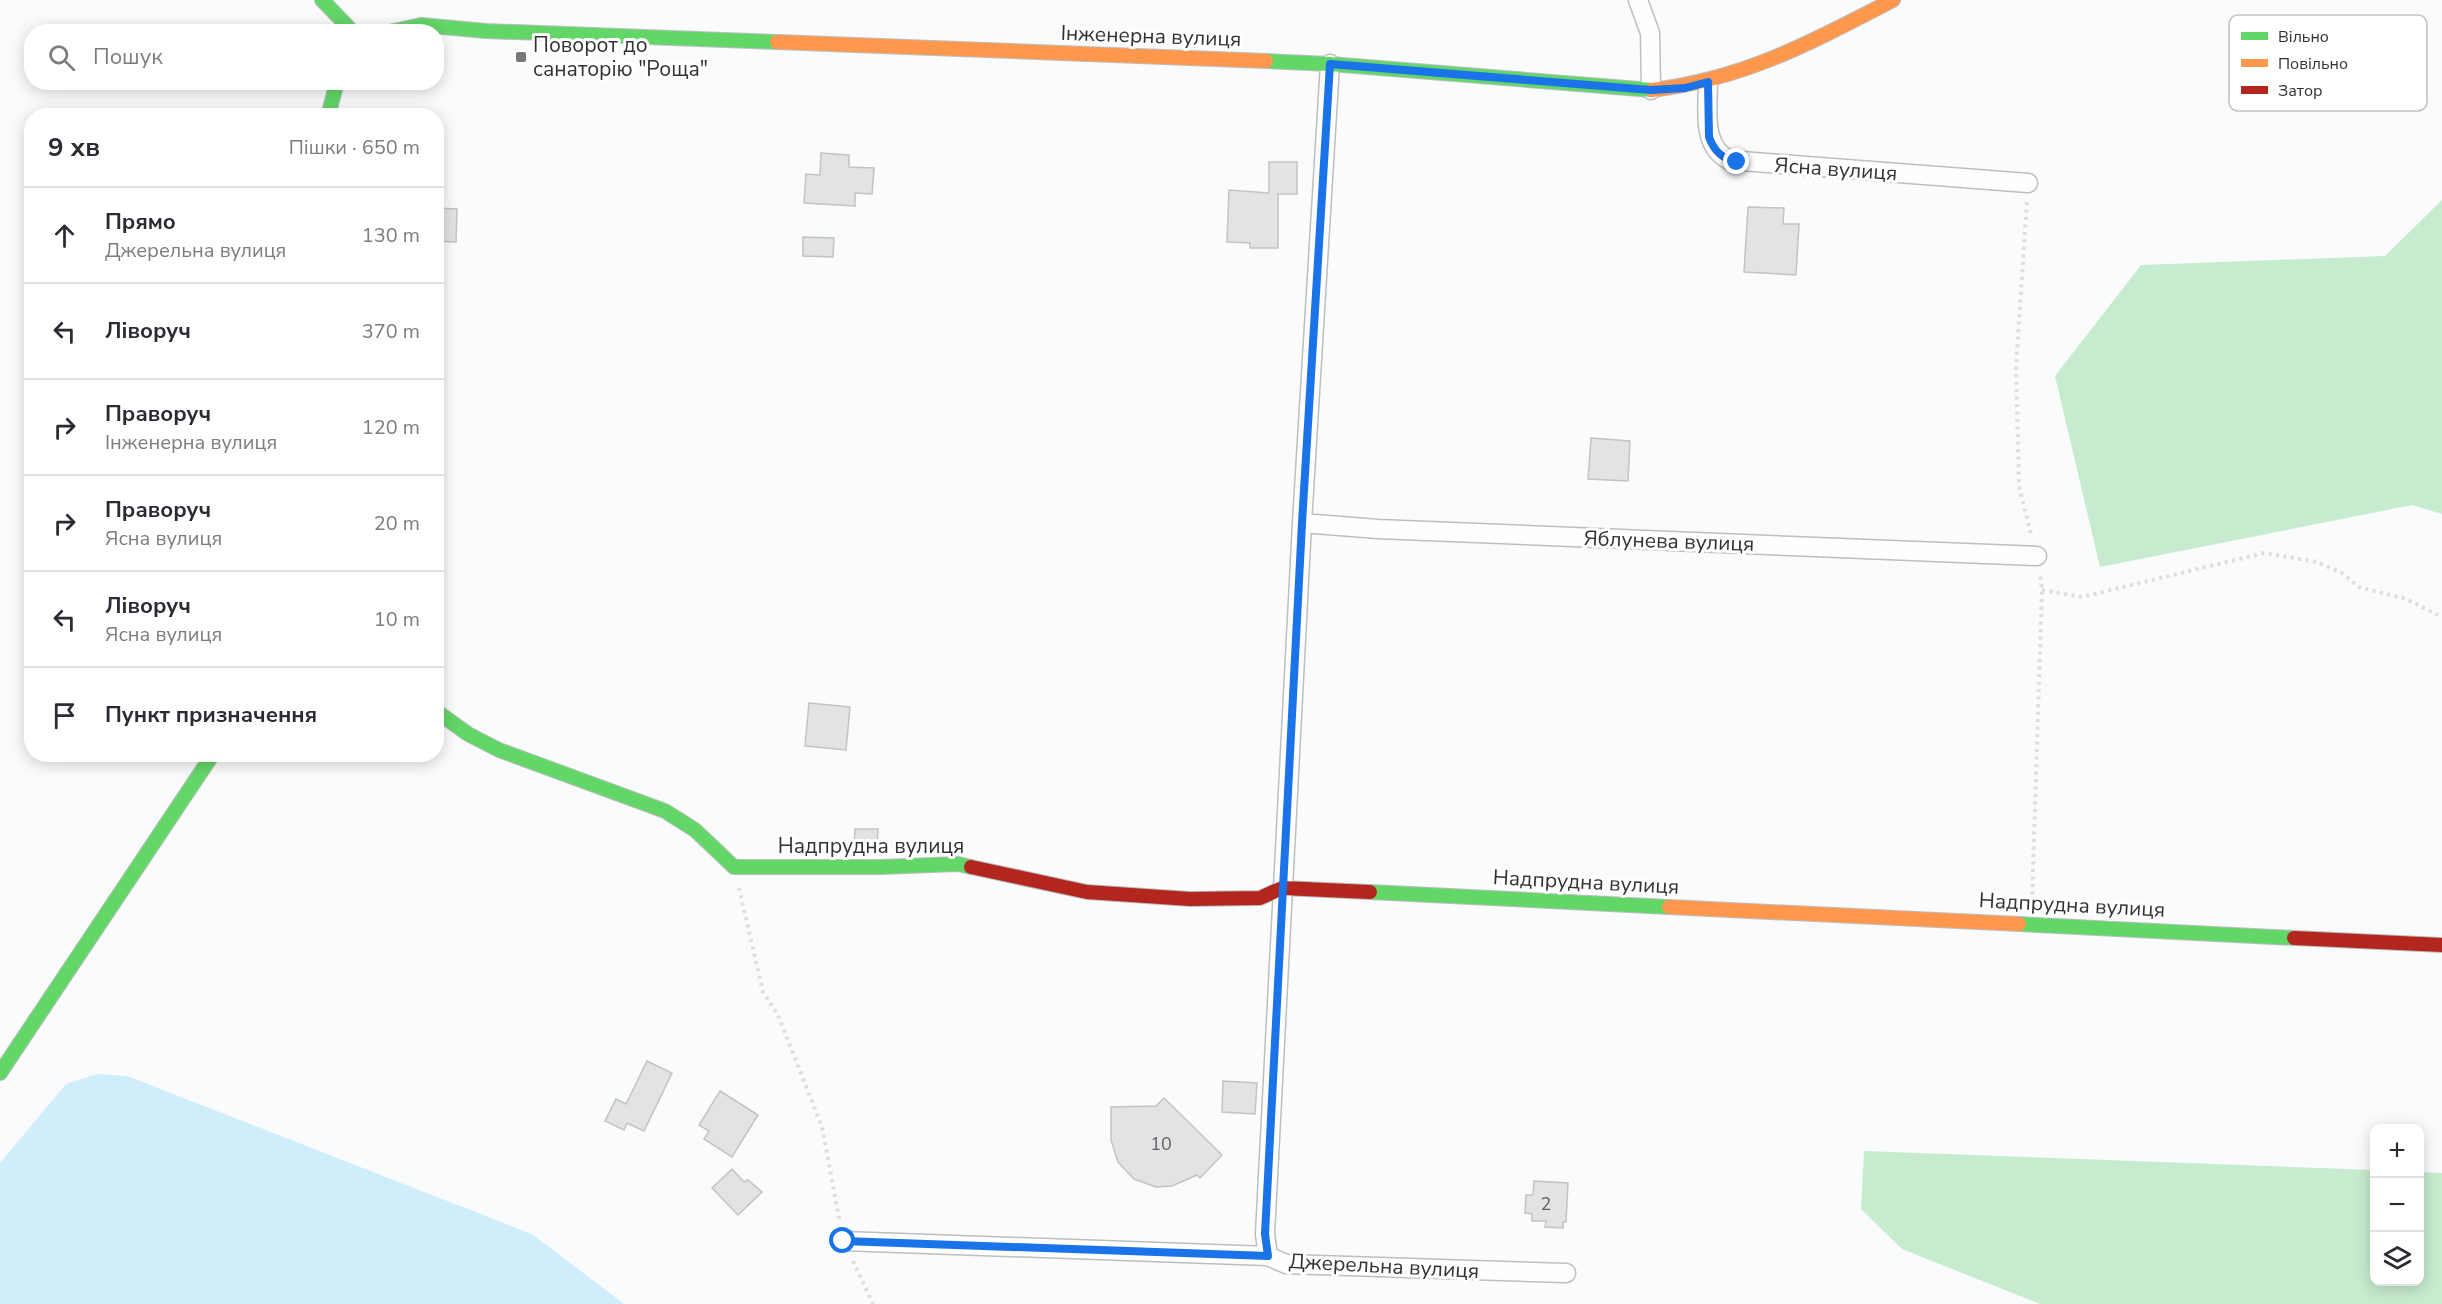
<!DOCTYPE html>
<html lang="uk">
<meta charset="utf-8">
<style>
:root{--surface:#fff;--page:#f2f2f3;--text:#2b2b33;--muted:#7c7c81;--line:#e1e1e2}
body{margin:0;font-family:"Nunito Sans",sans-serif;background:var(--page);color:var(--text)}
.controls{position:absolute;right:18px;bottom:18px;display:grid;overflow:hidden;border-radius:12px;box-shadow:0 3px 15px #0003}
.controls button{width:54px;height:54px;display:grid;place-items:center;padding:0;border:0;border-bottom:2px solid var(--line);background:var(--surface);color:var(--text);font:30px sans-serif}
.stop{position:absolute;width:18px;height:18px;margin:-14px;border:4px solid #1a73e8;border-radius:50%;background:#fff}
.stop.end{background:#1a73e8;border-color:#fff;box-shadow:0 2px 6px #0008}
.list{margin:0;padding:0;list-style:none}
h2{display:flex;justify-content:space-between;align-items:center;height:78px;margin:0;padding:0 24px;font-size:26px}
h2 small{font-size:20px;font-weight:400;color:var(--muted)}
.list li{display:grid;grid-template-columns:39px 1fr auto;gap:18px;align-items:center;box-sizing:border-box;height:96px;padding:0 24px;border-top:2px solid var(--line)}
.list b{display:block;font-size:22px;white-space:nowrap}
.list p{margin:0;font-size:20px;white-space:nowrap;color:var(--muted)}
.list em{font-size:20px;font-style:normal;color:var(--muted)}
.icon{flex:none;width:33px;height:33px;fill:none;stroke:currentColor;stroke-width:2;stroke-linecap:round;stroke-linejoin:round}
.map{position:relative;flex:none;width:2442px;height:1304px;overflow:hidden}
.search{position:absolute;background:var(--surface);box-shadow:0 3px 15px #0003;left:24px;top:24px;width:420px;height:66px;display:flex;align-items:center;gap:15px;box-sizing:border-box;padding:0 21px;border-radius:24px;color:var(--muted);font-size:22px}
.panel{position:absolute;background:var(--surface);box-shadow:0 3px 15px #0003;left:24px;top:108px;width:420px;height:654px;border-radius:24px}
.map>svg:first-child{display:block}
.green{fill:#c7ebcf}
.water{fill:#d0edfc}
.building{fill:#e1e3e5;stroke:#c1c3c4;stroke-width:1.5}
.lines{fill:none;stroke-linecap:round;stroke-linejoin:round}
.street-casing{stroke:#bcbec0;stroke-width:21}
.fast-casing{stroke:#bcbec0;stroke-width:16}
.slow-casing{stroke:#bcbec0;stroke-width:16}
.jam-casing{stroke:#bcbec0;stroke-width:16}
.path{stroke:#ddddde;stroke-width:4;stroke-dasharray:3 4.5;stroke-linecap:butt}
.street{stroke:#fefeff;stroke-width:18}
.fast{stroke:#63d668;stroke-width:14}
.slow{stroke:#ff974d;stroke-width:14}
.jam{stroke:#b3261e;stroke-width:14}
.route{stroke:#1a73e8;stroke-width:8}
.poi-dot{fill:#76787a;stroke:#fff;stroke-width:2}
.labels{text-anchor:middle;stroke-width:6;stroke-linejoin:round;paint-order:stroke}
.number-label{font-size:18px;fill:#5d5f61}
.street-label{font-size:21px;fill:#303234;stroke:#fff}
.poi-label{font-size:21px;fill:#303234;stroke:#fff;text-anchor:start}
.key{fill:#fff;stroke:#c1c2c2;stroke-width:1.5}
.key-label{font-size:16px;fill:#303234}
</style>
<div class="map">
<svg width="2442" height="1304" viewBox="0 0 2442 1304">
<rect width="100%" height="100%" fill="#f9fbfd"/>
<path class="green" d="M2442,200V514L2412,505L2100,567L2055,376L2141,265L2385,256Z
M1864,1151L2374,1170V1282H2420V1172L2442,1173V1304H2040L1902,1249L1861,1209Z"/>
<path class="water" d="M97,1074L127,1076L532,1234L624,1304H0V1163L66,1084Z"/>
<path class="building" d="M821,153L849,155V167L874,168L872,194L855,193V206L804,203L806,174L820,175Z
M1269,162H1297V194H1278V248H1250V243L1227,242L1229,190L1269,193Z
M1748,207L1784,208L1783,224H1799L1796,275L1744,272Z
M436,208L457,209L456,242L436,241Z
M803,237L834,238L833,257L803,256Z
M1591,438L1630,441L1628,481L1588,479Z
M809,703L850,707L846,750L805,746Z
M855,829H878L877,846L854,845Z
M647,1061L672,1073L644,1131L627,1123L624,1130L605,1121L616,1099L626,1104Z
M1223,1081L1257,1083L1255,1114L1222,1112Z
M720,1091L758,1115L732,1157L704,1139L709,1131L699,1125Z
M1164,1098L1222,1155L1200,1178L1197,1175L1172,1186L1156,1187L1134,1179L1118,1162L1111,1140V1107L1156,1106Z
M732,1169L744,1182L748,1180L762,1192L738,1215L712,1188Z
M1534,1181L1568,1183L1566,1222H1563V1228L1545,1227L1546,1221H1532V1214L1525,1213L1526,1195H1533Z"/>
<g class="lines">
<defs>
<path id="street" d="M1638,0L1650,33L1651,90
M1708,82C1708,110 1701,145 1729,160L2028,183
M1302,523L1378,529L2037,556
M843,1241L1268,1256L1286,1264L1566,1273
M1268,1256L1265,1234L1302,523L1330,64"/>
<path id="fast" d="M322,0L353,32
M389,32L421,25L486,31L777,42
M1266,61L1330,64L1652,90
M328,116L337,82
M436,711L468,734L499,750L665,811L695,830L734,867H881L958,864L971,867
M1370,892L1669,907
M2019,924L2294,938
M0,1073L213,754"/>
<path id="slow" d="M777,42L1266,61
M1652,90C1744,79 1812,42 1893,0
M1669,907L2019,924"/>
<path id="jam" d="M971,867L1087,892L1190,899L1260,898L1282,888L1370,892
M2294,938L2442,945"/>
</defs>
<use href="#street" class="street-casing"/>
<use href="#fast" class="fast-casing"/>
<use href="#slow" class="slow-casing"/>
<use href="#jam" class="jam-casing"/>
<path class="path" d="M2027,202L2016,366L2019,486L2032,538
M2042,590L2082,597L2264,553L2317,562L2342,573L2359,587L2406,599L2442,617
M739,888L763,992L778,1015L822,1127L840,1223
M2032,902L2042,590L2040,574
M853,1261L873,1304"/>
<use href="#street" class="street"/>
<use href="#fast" class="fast"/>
<use href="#slow" class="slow"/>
<use href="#jam" class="jam"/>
</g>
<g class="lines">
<path class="route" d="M843,1241L1268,1256L1265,1234L1302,523L1330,64L1651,90L1685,88L1708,82L1709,137C1714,151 1722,159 1737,162"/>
</g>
<rect class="poi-dot" x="515" y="51" width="12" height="12" rx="3"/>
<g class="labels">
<g class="number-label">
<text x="1161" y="1150">10</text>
<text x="1546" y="1210">2</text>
</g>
<g class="street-label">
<text transform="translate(1151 36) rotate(2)" y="7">Інженерна вулиця</text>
<text transform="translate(1836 169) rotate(4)" y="7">Ясна вулиця</text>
<text transform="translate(1669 541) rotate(2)" y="7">Яблунева вулиця</text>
<text x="871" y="853">Надпрудна вулиця</text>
<text transform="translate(1586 882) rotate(3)" y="7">Надпрудна вулиця</text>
<text transform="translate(2072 905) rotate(3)" y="7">Надпрудна вулиця</text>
<text transform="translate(1384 1266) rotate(3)" y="7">Джерельна вулиця</text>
</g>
<g class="poi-label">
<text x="533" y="52">Поворот до<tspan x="533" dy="24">санаторію "Роща"</tspan></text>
</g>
</g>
<rect x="2229" y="15" width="198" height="96" rx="9" class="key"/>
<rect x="2241" y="32" width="27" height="8" fill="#63d668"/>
<rect x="2241" y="59" width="27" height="8" fill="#ff974d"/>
<rect x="2241" y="86" width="27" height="8" fill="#b3261e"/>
<g class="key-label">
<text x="2278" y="42">Вільно</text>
<text x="2278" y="69">Повільно</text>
<text x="2278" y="96">Затор</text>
</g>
</svg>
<div class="controls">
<button>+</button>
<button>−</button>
<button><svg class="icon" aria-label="layers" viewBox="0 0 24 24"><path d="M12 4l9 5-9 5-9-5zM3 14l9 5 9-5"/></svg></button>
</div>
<div class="stop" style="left:843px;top:1241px"></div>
<div class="stop end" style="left:1737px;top:162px"></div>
<div class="search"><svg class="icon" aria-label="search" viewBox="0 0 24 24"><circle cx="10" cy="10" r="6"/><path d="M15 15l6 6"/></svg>Пошук</div>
<section class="panel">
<h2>9 хв<small>Пішки · 650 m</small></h2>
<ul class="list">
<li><svg class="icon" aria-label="ahead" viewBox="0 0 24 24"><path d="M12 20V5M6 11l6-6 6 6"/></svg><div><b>Прямо</b><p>Джерельна вулиця</p></div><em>130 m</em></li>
<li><svg class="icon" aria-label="left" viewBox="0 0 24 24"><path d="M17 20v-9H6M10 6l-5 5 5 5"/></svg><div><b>Ліворуч</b></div><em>370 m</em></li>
<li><svg class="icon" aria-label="right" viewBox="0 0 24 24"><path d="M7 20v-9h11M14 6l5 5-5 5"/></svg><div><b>Праворуч</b><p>Інженерна вулиця</p></div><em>120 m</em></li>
<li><svg class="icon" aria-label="right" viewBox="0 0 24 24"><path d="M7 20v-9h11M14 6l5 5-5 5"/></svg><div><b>Праворуч</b><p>Ясна вулиця</p></div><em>20 m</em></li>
<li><svg class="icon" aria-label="left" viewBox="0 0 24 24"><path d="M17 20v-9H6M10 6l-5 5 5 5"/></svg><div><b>Ліворуч</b><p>Ясна вулиця</p></div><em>10 m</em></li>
<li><svg class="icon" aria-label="arrive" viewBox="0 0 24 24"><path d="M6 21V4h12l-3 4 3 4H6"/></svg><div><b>Пункт призначення</b></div></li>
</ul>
</section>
</div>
